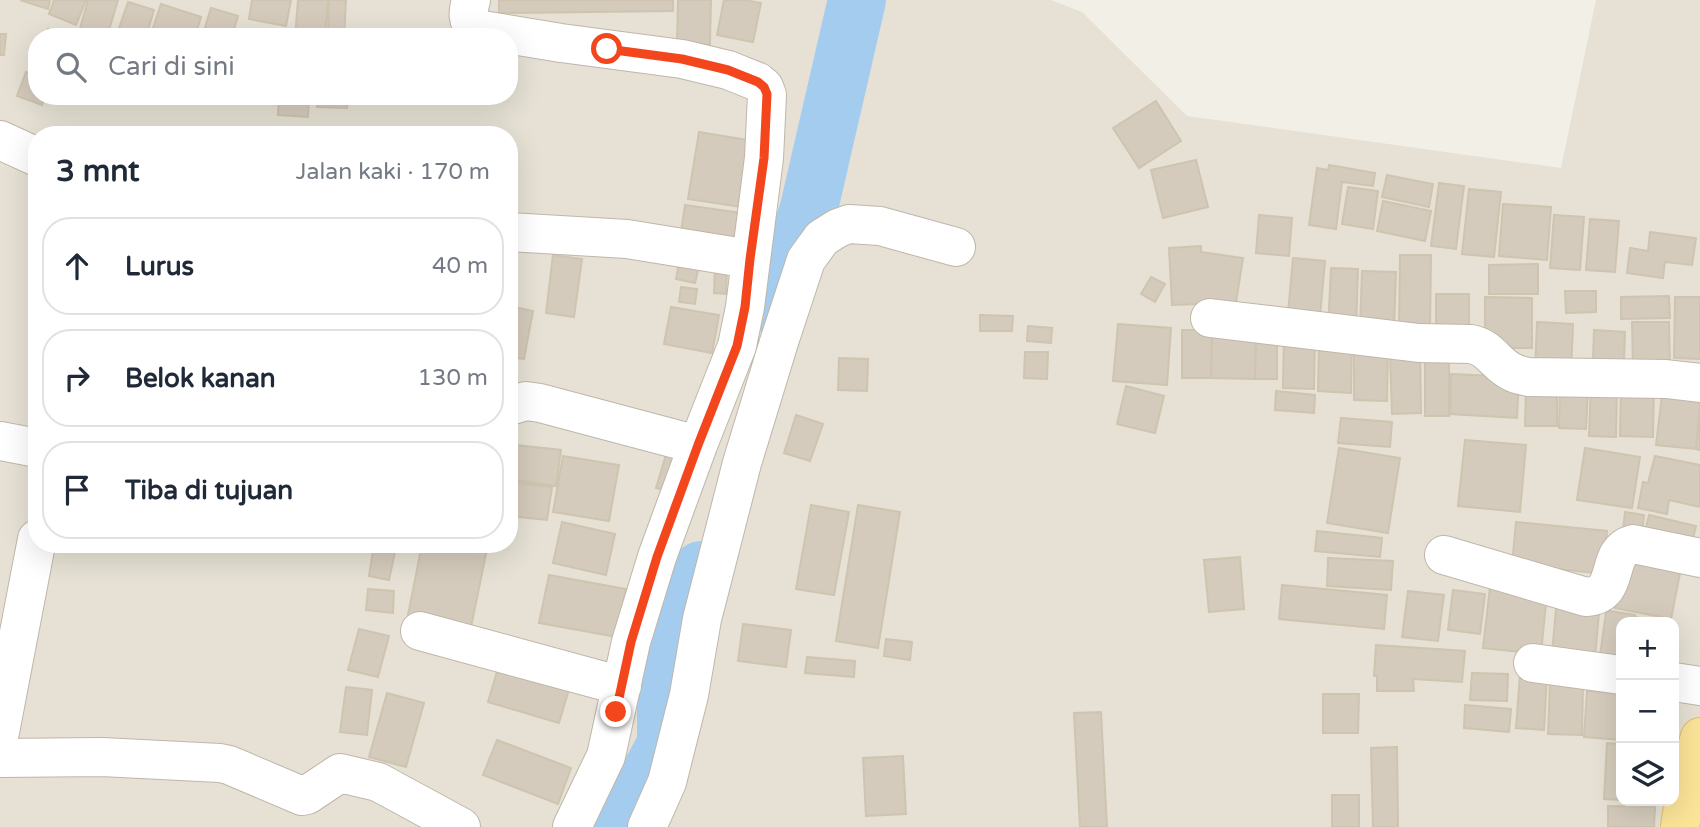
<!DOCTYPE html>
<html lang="id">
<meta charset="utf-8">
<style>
:root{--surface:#fff;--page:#f2f2f3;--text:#1f2937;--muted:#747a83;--line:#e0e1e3}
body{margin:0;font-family:"Varela Round",sans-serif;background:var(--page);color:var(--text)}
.controls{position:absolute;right:21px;bottom:21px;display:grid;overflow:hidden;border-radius:14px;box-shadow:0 7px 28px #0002}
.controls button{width:63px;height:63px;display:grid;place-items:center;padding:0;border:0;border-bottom:2px solid var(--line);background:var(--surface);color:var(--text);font:35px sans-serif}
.stop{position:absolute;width:21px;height:21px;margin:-16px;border:5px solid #f3461d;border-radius:50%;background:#fff}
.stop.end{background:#f3461d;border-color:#fff;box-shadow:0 2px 7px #0008}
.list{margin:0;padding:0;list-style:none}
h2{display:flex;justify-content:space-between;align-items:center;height:91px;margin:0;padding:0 28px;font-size:30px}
h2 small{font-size:23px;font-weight:400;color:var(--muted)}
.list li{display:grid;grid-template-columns:46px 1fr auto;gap:21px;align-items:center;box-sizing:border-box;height:98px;margin:0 14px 14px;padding:0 14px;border:2px solid var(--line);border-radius:28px}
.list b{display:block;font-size:26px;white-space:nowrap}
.list em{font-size:23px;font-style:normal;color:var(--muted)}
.icon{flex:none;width:38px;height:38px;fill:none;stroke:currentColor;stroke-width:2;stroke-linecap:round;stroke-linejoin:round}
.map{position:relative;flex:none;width:1700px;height:827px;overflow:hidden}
.search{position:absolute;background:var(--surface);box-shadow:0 7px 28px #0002;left:28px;top:28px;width:490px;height:77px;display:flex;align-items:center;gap:18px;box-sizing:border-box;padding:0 24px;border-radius:28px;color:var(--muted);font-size:26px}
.panel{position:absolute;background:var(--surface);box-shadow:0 7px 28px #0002;left:28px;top:126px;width:490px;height:427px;border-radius:28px}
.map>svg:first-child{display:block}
.residential{fill:#e6e1d4;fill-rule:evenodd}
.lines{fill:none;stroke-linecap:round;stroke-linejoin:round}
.river{stroke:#a4ccee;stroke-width:58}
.building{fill:#d4cbbc;stroke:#cec4af;stroke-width:2}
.minor-casing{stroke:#beb7a9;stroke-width:40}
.primary-casing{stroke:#dfc067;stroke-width:40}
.minor{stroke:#fff;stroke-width:38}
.primary{stroke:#fbe397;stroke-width:38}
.route{stroke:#f3461d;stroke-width:9}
</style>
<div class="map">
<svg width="1700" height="827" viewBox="0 0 1700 827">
<rect width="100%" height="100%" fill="#f2efe6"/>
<path class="residential" d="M0,0H1051L1082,12L1187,116L1561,168L1596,0H1700V827H0ZM37,37H509V96H37ZM37,135H509V544H37ZM1621,622H1674V801H1621Z"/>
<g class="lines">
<path class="river" d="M779,309L809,208L857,0
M622,827L666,744V686L701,570"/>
</g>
<path class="building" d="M20,0H50L48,9Z
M54,0H86L76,25L49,14Z
M88,0H118L107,37H94L79,32Z
M252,0H291L286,26L249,19Z
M298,0H328L325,37H295Z
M329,0H346L344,37H328Z
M499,0H673V11L499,13Z
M678,0H711L710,44L677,43Z
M724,0H744L761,3L753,42L717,35Z
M128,2L154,10L146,37H116Z
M161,4L201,17L195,37H150Z
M211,8L238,16L232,37H202Z
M48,29L66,36L65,37H45Z
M0,34H6L4,55H0Z
M26,72L37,76V96H45L42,105L17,96Z
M279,96H309L308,117L278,115Z
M318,96H348L347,108L317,107Z
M1156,101L1181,141L1139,168L1113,128Z
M699,132L760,142L749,208L688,199Z
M1196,160L1208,207L1163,218L1151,170Z
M1329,165L1375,173L1373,186L1342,182L1336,229L1309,225L1317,168L1328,170Z
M1387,175L1433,184L1429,207L1382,197Z
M1439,183L1464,186L1456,249L1431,246Z
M1348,187L1378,191L1373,229L1342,224Z
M1469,189L1501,192L1494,257L1462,254Z
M1383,201L1431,211L1425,241L1377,231Z
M1503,204L1551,207L1547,260L1499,256Z
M685,205L749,214L744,247L680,239Z
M1259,215L1292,218L1289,256L1256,253Z
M1554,215L1584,217L1580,270L1550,268Z
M1590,219L1619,221L1615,272L1586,270Z
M1650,232L1696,238L1692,265L1665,262L1663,278L1627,273L1630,248L1648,251Z
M1201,246V252L1243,258L1235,309L1200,304L1172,305L1169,248Z
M553,255L582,259L574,317L546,313Z
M1400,255H1431L1430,330L1399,329Z
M680,258L700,262L695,283L676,279Z
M1293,258L1325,261L1319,327L1287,324Z
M1538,264V294H1489V265Z
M715,267L727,268L726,294L714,293Z
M1331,268L1358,269L1356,331L1328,330Z
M1362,271L1396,272L1394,330L1360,328Z
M1151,277L1165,284L1155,302L1141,294Z
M681,287L697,289L695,304L679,302Z
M1565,291H1596V312L1566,313Z
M1436,294H1469V336L1436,335Z
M1669,296L1670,318L1621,319V297Z
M1485,297L1532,298V348H1485Z
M1675,297H1700V359L1674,358Z
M509,306L533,311L524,359L509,357Z
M671,307L719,315L712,353L664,344Z
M980,315L1013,316L1012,331H980Z
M1537,322L1573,324L1571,373L1535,371Z
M1632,322H1669L1670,370H1633Z
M1118,324L1171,328L1167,385L1113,381Z
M1028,326L1052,328L1051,343L1027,341Z
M1182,330H1212L1211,378H1182Z
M1212,330H1256L1255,379L1211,378Z
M1256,330L1277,331V379H1255Z
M1594,330L1625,332L1624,362L1593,360Z
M1284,337L1315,338L1314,389L1283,388Z
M1319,341H1352L1351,393L1318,391Z
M1354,346L1388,347L1387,401L1354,400Z
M1425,349H1449V416H1425Z
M1420,351L1421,413L1392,414L1390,352Z
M1025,352H1048L1047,379L1024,378Z
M839,358L868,359L867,391L838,390Z
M1451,374L1519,377L1517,418L1450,414Z
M1591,381L1617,382L1616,437L1589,436Z
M1526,385H1557V426H1525Z
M1621,385L1654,386L1653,437L1620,436Z
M1126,386L1164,396L1155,433L1117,424Z
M1560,386L1588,387L1586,429L1559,428Z
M1663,386L1700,390V408L1696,449L1656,445Z
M1276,391L1315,395L1314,413L1275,410Z
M1700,408V450L1696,449Z
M796,415L823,424L810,461L784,453Z
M1341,418L1392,422L1390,447L1338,443Z
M1465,440L1526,445L1520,512L1458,506Z
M516,445L561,450L556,486L512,480Z
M668,448L686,453L674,492L656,488Z
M1339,448L1400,458L1388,533L1327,523Z
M1585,448L1640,457L1632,508L1577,500Z
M563,456L619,465L609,521L553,512Z
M1655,456L1700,465V507L1669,500L1667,514L1638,508L1643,482L1648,483Z
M509,482L552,487L547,520L509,516Z
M811,505L849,512L834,595L796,589Z
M858,505L900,512L878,648L836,641Z
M1625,512L1644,515L1642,535L1623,531Z
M1649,515L1696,526L1690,551L1643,540Z
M562,522L615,534L606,575L553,563Z
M1516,522L1607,531L1603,574L1512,564Z
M1317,531L1382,538L1380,557L1315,551Z
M374,544L396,547L389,580L369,576Z
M422,544H488L471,627L408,615Z
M1625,553L1682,563L1671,619L1615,608Z
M1240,557L1244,609L1209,612L1204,560Z
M1328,558L1393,561L1391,590L1327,586Z
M549,575L626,589L617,637L539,623Z
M1282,585L1387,595L1384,629L1279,619Z
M1490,587L1547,593L1541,654L1483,648Z
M368,589L394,591L393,613L366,610Z
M1453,590L1485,594L1480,634L1448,630Z
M1408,591L1444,595L1438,641L1402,637Z
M1557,598L1600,602L1594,668L1551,664Z
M1610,611L1635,615L1634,617L1666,622H1621V666L1599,663L1606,612Z
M743,624L791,630L786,667L738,661Z
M359,629L389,636L378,677L348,670Z
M886,639L912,642L910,660L884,656Z
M1376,645L1465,651L1462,682L1413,679L1414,691H1377V676H1374Z
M807,657L855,661L854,677L805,673Z
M501,658L572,679L559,723L488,702Z
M1472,673L1508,674L1507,701L1470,700Z
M1520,674L1547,676L1544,730L1516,728Z
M1550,682L1583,683L1582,735L1548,734Z
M346,687L372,690L367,735L340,732Z
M1587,691L1621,693V740L1584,737Z
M387,693L424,703L406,767L369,757Z
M1323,694H1359L1358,733H1323Z
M1465,705L1511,709L1509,732L1464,728Z
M1101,712L1107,827H1080L1074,713Z
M497,740L571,768L558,804L483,775Z
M1607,743L1621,744V800L1604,799Z
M1397,747L1398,827H1373L1371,748Z
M903,756L906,814L866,816L863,758Z
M1332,795H1359V827H1332Z
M1608,806L1655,807L1654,827H1608Z"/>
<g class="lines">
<defs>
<path id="minor" d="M471,0C468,11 466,21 476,29L561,43L682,59L728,70L758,82L764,87L767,95L764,158L745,307L737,346L698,445L657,557L631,642L606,756L572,827
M0,140L37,157
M509,232L627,239L750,259
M1210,318L1419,343L1471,344C1491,348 1495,364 1512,372C1517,375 1524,376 1529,377L1666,379L1700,383
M509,406L526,401L540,403L698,445
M0,441L37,448
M1444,555L1586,597C1623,595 1603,552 1633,544L1700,558
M420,631L622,686
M1533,663L1621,675
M1674,682L1700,686
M0,732L37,539
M0,758L102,757L220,763L229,765L302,796L307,795L340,773L378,782L461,827
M647,827L667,782L689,695L702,619L742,463L779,342L806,260L822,238L838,228L849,224L880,226L956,247"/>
<path id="primary" d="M1680,827L1687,779L1700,737"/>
</defs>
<use href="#minor" class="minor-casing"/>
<use href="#primary" class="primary-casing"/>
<use href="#minor" class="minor"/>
<use href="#primary" class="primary"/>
</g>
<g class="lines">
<path class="route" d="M607,49L682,59L728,70L758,82L764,87L767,94L764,158L750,259L745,307L737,346L698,445L657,557L631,642L616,712"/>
</g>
</svg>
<div class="controls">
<button>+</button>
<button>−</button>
<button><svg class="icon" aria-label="layers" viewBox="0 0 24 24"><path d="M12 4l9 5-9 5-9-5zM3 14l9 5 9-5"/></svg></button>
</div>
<div class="stop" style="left:607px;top:49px"></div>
<div class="stop end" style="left:616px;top:712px"></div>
<div class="search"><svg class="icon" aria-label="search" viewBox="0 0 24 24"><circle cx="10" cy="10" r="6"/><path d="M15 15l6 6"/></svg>Cari di sini</div>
<section class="panel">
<h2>3 mnt<small>Jalan kaki · 170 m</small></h2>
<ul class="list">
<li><svg class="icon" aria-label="ahead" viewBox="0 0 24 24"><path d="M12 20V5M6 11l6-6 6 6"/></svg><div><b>Lurus</b></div><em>40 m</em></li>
<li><svg class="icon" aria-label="right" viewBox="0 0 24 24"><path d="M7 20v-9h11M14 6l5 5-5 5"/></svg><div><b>Belok kanan</b></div><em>130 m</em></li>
<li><svg class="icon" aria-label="arrive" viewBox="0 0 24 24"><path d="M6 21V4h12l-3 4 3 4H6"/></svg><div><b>Tiba di tujuan</b></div></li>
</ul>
</section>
</div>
